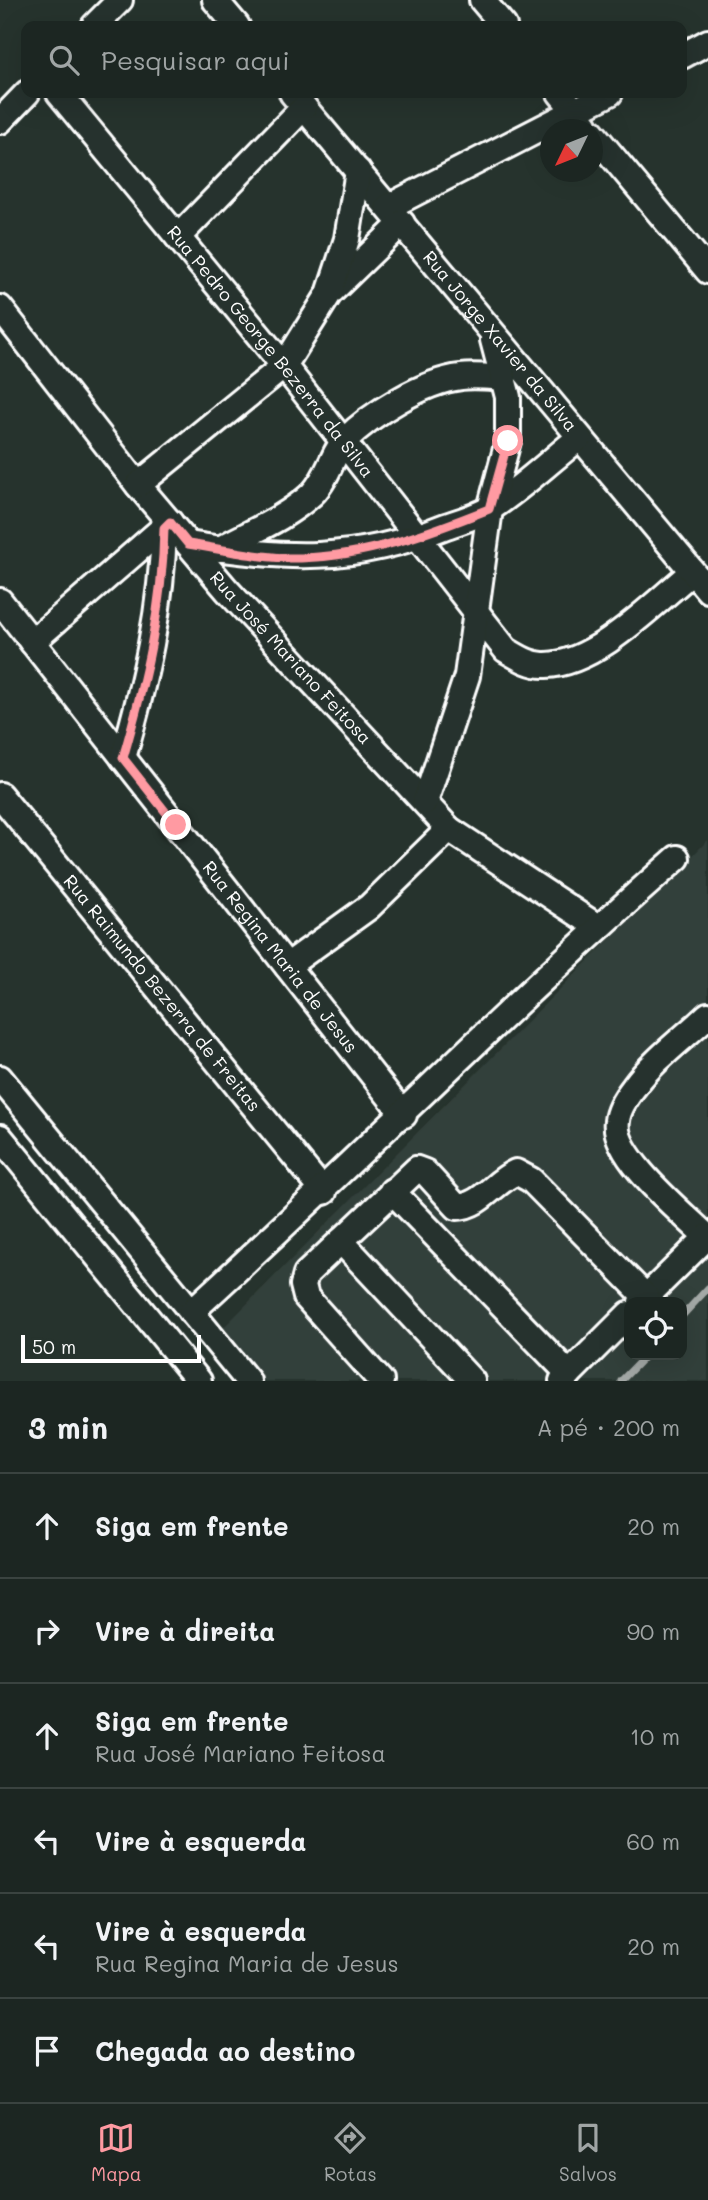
<!DOCTYPE html>
<html lang="pt">
<meta charset="utf-8">
<style>
:root{--surface:#1c2622;--page:#252e2a;--text:#f1f3f6;--muted:#a0a5a5;--line:#3a4340;--accent:#ff9aa2}
body{margin:0;font-family:Mali,sans-serif;background:var(--page);color:var(--text)}
.controls{position:absolute;right:21px;bottom:21px;display:grid;overflow:hidden;border-radius:14px;box-shadow:0 7px 28px #0002}
.controls button{width:63px;height:63px;display:grid;place-items:center;padding:0;border:0;border-bottom:2px solid var(--line);background:var(--surface);color:var(--text);font:35px sans-serif}
.compass{position:absolute;left:540px;top:119px;width:63px;height:63px;border-radius:50%;background:var(--surface);box-shadow:0 7px 28px #0002;rotate:227deg}
.scale{position:absolute;left:21px;bottom:18px;width:180px;box-sizing:border-box;padding-left:7px;border:4px solid #fff;border-top:0;font-size:19px;line-height:24px;white-space:nowrap;color:#fff;-webkit-text-stroke:5px #26332d;paint-order:stroke}
.stop{position:absolute;width:21px;height:21px;margin:-16px;border:5px solid #ff9aa2;border-radius:50%;background:#fff}
.stop.end{background:#ff9aa2;border-color:#fff;box-shadow:0 2px 7px #0008}
.list{margin:0;padding:0;list-style:none}
h2{display:flex;justify-content:space-between;align-items:center;height:91px;margin:0;padding:0 28px;font-size:30px}
h2 small{font-size:23px;font-weight:400;color:var(--muted)}
.list li{display:grid;grid-template-columns:46px 1fr auto;gap:21px;align-items:center;box-sizing:border-box;height:105px;padding:0 28px;border-top:2px solid var(--line)}
.list b{display:block;font-size:26px;white-space:nowrap}
.list p{margin:0;font-size:23px;white-space:nowrap;color:var(--muted)}
.list em{font-size:23px;font-style:normal;color:var(--muted)}
.icon{flex:none;width:38px;height:38px;fill:none;stroke:currentColor;stroke-width:2;stroke-linecap:round;stroke-linejoin:round}
.map{position:relative;flex:none;width:708px;height:1381px;overflow:hidden}
.search{position:absolute;background:var(--surface);box-shadow:0 7px 28px #0002;left:21px;right:21px;top:21px;height:77px;display:flex;align-items:center;gap:18px;box-sizing:border-box;padding:0 24px;border-radius:14px;color:var(--muted);font-size:26px}
.sheet{height:721px;background:var(--surface)}
nav{display:flex;justify-content:space-around;align-items:center;box-sizing:border-box;height:98px;border-top:2px solid var(--line);background:var(--surface);font-size:19px;color:var(--muted)}
nav a{display:grid;justify-items:center;gap:4px}
nav .on{color:var(--accent)}
.map>svg:first-child{display:block}
.built{fill:#333f3a;fill-rule:evenodd}
.lines{fill:none;stroke-linecap:round;stroke-linejoin:round}
.stream{stroke:#a4a9a7;stroke-width:7}
.minor-casing{stroke:#fff;stroke-width:30}
.minor{stroke:#26332d;stroke-width:24}
.route{stroke:#ff9aa2;stroke-width:9}
.labels{text-anchor:middle;stroke-width:5;stroke-linejoin:round;paint-order:stroke}
.street-label{font-size:18px;fill:#fff;stroke:#26332d}
</style>
<div class="map">
<svg width="708" height="1381" viewBox="0 0 708 1381">
<rect width="100%" height="100%" fill="#26332d"/>
<filter id="ink" filterUnits="userSpaceOnUse"><feTurbulence type="fractalNoise" baseFrequency=".0143" numOctaves="2"/><feDisplacementMap in="SourceGraphic" scale="14" xChannelSelector="R" yChannelSelector="G"/><feConvolveMatrix kernelMatrix="1 2 1 2 8 2 1 2 1" color-interpolation-filters="sRGB"/></filter>
<g filter="url(#ink)">
<path class="built" d="M708,840V1381H242L209,1342ZM629,1302H682V1355H629Z"/>
<g class="lines">
<path class="stream" d="M682,1316L708,1288
M621,1381L646,1355"/>
<defs>
<g id="minor">
<path d="M215,0L237,26"/>
<path d="M482,0L504,26"/>
<path d="M94,26L120,0"/>
<path d="M682,56L708,42"/>
<path id="s1" d="M59,93L284,366L506,650C518,657 531,666 546,665C596,664 654,603 691,573"/>
<path id="s2" d="M292,93L708,590"/>
<path d="M560,93L585,124"/>
<path d="M0,121L27,93"/>
<path d="M592,132L708,271"/>
<path d="M388,207L610,93"/>
<path d="M178,237L304,107"/>
<path d="M332,291L402,223"/>
<path id="s3" d="M0,308L138,485L227,590L449,829L598,927"/>
<path d="M138,485L284,366L329,294L347,239L358,171"/>
<path d="M188,544C286,559 352,564 446,526C461,521 478,516 491,508C522,488 550,461 579,438"/>
<path d="M220,549C251,532 286,518 312,494C329,477 334,450 345,440C371,414 424,381 461,377C475,375 490,377 504,378"/>
<path id="s4" d="M0,601L404,1115"/>
<path d="M32,642L170,522"/>
<path d="M123,758C145,682 162,607 164,528"/>
<path id="s5" d="M0,795L324,1192"/>
<path d="M425,802L467,676L490,509L508,441V397L493,340"/>
<path d="M287,966L369,907L449,829"/>
<path d="M708,1015C684,1038 653,1060 634,1087C627,1096 618,1109 617,1121C611,1156 684,1214 708,1238"/>
<path d="M0,1078L248,1381"/>
<path d="M0,1137L199,1381"/>
<path d="M392,1191L569,1374"/>
<path d="M341,1241L472,1381"/>
<path d="M641,1302L707,1237"/>
<path d="M191,1312C355,1163 510,1004 677,858"/>
<path d="M381,1381L306,1297L303,1285L306,1274L417,1169L425,1172L457,1207C481,1206 494,1182 516,1172L531,1180L646,1297"/>
<path d="M562,1381L629,1314"/>
</g>
</defs>
<use href="#minor" class="minor-casing"/>
<use href="#minor" class="minor"/>
</g>
</g>
<g class="lines" filter="url(#ink)">
<path class="route" d="M176,825L123,758C145,682 163,607 164,528L170,522L188,544C226,550 264,559 301,558C368,556 429,533 489,509L508,441"/>
</g>
<g class="labels">
<g class="street-label">
<text dy="6" stroke="none"><textPath href="#s2" startOffset="324">Rua Jorge Xavier da Silva</textPath></text>
<text dy="6" stroke="none"><textPath href="#s1" startOffset="334">Rua Pedro George Bezerra da Silva</textPath></text>
<text dy="6" stroke="none"><textPath href="#s3" startOffset="455">Rua José Mariano Feitosa</textPath></text>
<text dy="6" stroke="none"><textPath href="#s4" startOffset="453">Rua Regina Maria de Jesus</textPath></text>
<text dy="6" stroke="none"><textPath href="#s5" startOffset="256">Rua Raimundo Bezerra de Freitas</textPath></text>
</g>
</g>
</svg>
<div class="controls">
<button><svg class="icon" aria-label="locate" viewBox="0 0 24 24"><circle cx="12" cy="12" r="6"/><path d="M12 2v4M12 18v4M2 12h4M18 12h4"/></svg></button>
</div>
<svg class="compass" viewBox="-18 -18 36 36"><path d="M0-13l5 13h-10z" fill="#e53935"/><path d="M0 13l5-13h-10z" fill="#a0a5a5"/></svg>
<div class="scale">50 m</div>
<div class="stop" style="left:508px;top:441px"></div>
<div class="stop end" style="left:176px;top:825px"></div>
<div class="search"><svg class="icon" aria-label="search" viewBox="0 0 24 24"><circle cx="10" cy="10" r="6"/><path d="M15 15l6 6"/></svg>Pesquisar aqui</div>
</div>
<section class="sheet">
<h2>3 min<small>A pé · 200 m</small></h2>
<ul class="list">
<li><svg class="icon" aria-label="ahead" viewBox="0 0 24 24"><path d="M12 20V5M6 11l6-6 6 6"/></svg><div><b>Siga em frente</b></div><em>20 m</em></li>
<li><svg class="icon" aria-label="right" viewBox="0 0 24 24"><path d="M7 20v-9h11M14 6l5 5-5 5"/></svg><div><b>Vire à direita</b></div><em>90 m</em></li>
<li><svg class="icon" aria-label="ahead" viewBox="0 0 24 24"><path d="M12 20V5M6 11l6-6 6 6"/></svg><div><b>Siga em frente</b><p>Rua José Mariano Feitosa</p></div><em>10 m</em></li>
<li><svg class="icon" aria-label="left" viewBox="0 0 24 24"><path d="M17 20v-9H6M10 6l-5 5 5 5"/></svg><div><b>Vire à esquerda</b></div><em>60 m</em></li>
<li><svg class="icon" aria-label="left" viewBox="0 0 24 24"><path d="M17 20v-9H6M10 6l-5 5 5 5"/></svg><div><b>Vire à esquerda</b><p>Rua Regina Maria de Jesus</p></div><em>20 m</em></li>
<li><svg class="icon" aria-label="arrive" viewBox="0 0 24 24"><path d="M6 21V4h12l-3 4 3 4H6"/></svg><div><b>Chegada ao destino</b></div></li>
</ul>
</section>
<nav>
<a class="on"><svg class="icon" aria-label="map" viewBox="0 0 24 24"><path d="M3 6l6-2 6 2 6-2v14l-6 2-6-2-6 2zM9 4v14M15 6v14"/></svg>Mapa</a>
<a><svg class="icon" aria-label="directions" viewBox="0 0 24 24"><path d="M12 3l9 9-9 9-9-9zM9 14v-3h6M13 9l2 2-2 2"/></svg>Rotas</a>
<a><svg class="icon" aria-label="saved" viewBox="0 0 24 24"><path d="M7 4h10v16l-5-4-5 4z"/></svg>Salvos</a>
</nav>
